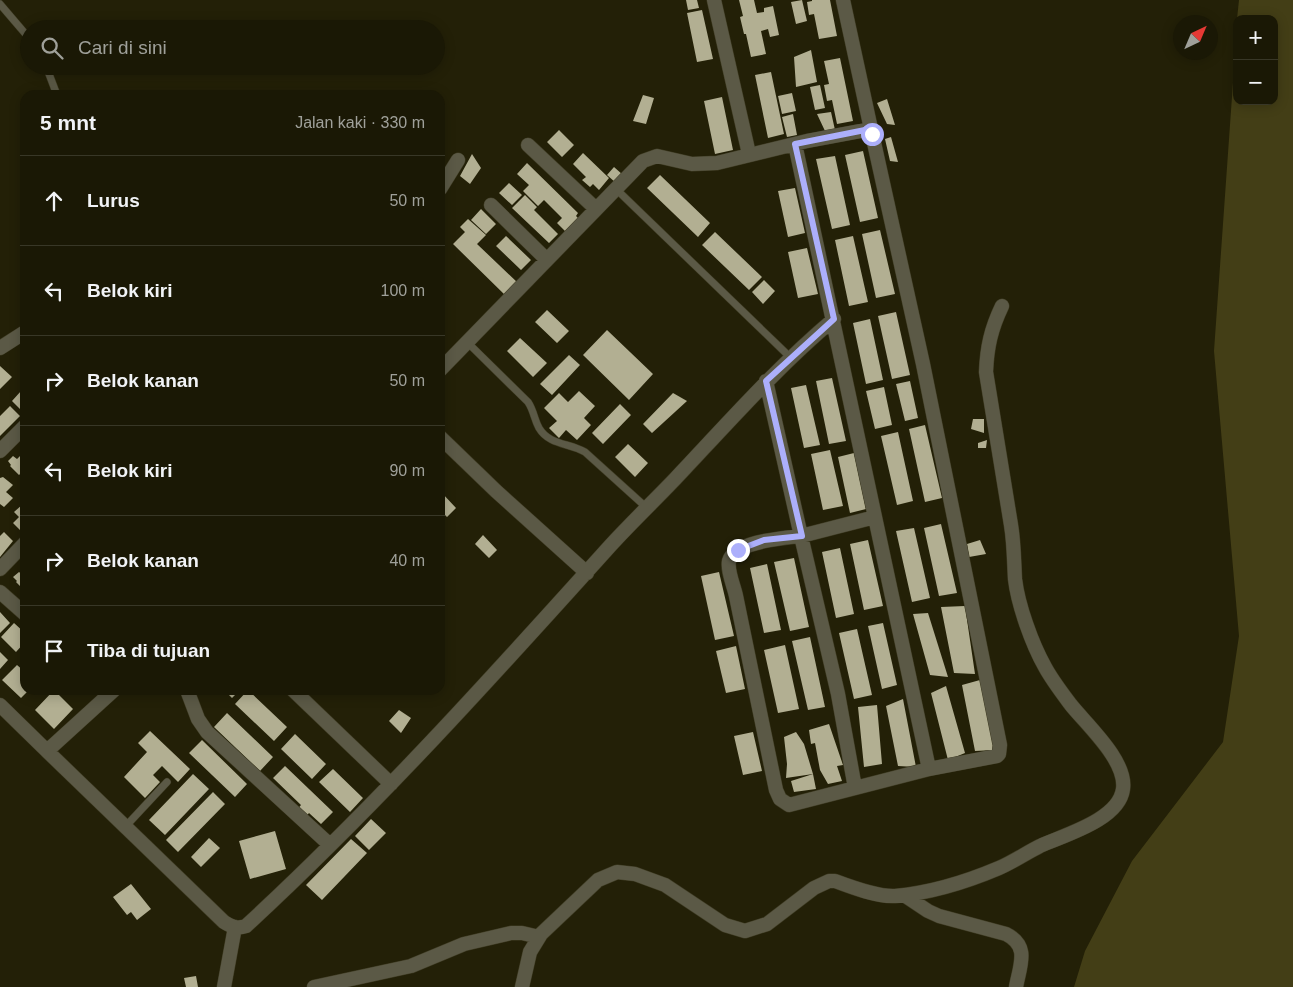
<!DOCTYPE html>
<html lang="id">
<meta charset="utf-8">
<style>
:root{--surface:#1a1805;--page:#272513;--text:#f1f3f6;--muted:#9fa09a;--line:#383727}
body{margin:0;font-family:Helvetica,sans-serif;background:var(--page);color:var(--text)}
.controls{position:absolute;right:15px;top:15px;display:grid;overflow:hidden;border-radius:10px;box-shadow:0 2px 12px #0003}
.controls button{width:45px;height:45px;display:grid;place-items:center;padding:0;border:0;border-bottom:1px solid var(--line);background:var(--surface);color:var(--text);font:25px sans-serif}
.compass{position:absolute;left:1173px;top:15px;width:45px;height:45px;border-radius:50%;background:var(--surface);box-shadow:0 2px 12px #0003;rotate:44deg}
.stop{position:absolute;width:15px;height:15px;margin:-11px;border:4px solid #acaffb;border-radius:50%;background:#fff}
.stop.end{background:#acaffb;border-color:#fff;box-shadow:0 1px 5px #0008}
.list{margin:0;padding:0;list-style:none}
h2{display:flex;justify-content:space-between;align-items:center;height:65px;margin:0;padding:0 20px;font-size:21px}
h2 small{font-size:16px;font-weight:400;color:var(--muted)}
.list li{display:grid;grid-template-columns:32px 1fr auto;gap:15px;align-items:center;box-sizing:border-box;height:90px;padding:0 20px;border-top:1px solid var(--line)}
.list b{display:block;font-size:19px;white-space:nowrap}
.list em{font-size:16px;font-style:normal;color:var(--muted)}
.icon{flex:none;width:28px;height:28px;fill:none;stroke:currentColor;stroke-width:2;stroke-linecap:round;stroke-linejoin:round}
.map{position:relative;flex:none;width:1293px;height:987px;overflow:hidden}
.search{position:absolute;background:var(--surface);box-shadow:0 2px 12px #0003;left:20px;top:20px;width:425px;height:55px;display:flex;align-items:center;gap:12px;box-sizing:border-box;padding:0 18px;border-radius:28px;color:var(--muted);font-size:19px}
.panel{position:absolute;background:var(--surface);box-shadow:0 2px 12px #0003;left:20px;top:90px;width:425px;height:605px;border-radius:15px}
.map>svg:first-child{display:block}
.green{fill:#433e16}
.building{fill:#b2af92}
.lines{fill:none;stroke-linecap:round;stroke-linejoin:round}
.lane-casing{stroke:#403d25;stroke-width:8}
.street-casing{stroke:#403d25;stroke-width:15}
.lane{stroke:#5b5946;stroke-width:7}
.street{stroke:#5b5946;stroke-width:14}
.route{stroke:#acaffb;stroke-width:6}
</style>
<div class="map">
<svg width="1293" height="987" viewBox="0 0 1293 987">
<rect width="100%" height="100%" fill="#232007"/>
<path class="green" d="M1239,0H1293V987H1074L1085,951L1132,861L1223,742L1239,636L1214,351L1237,26V101H1274V19H1237Z"/>
<path class="building" d="M686,0H697L699,8L688,10Z
M739,0H754L757,13L764,12V8L773,6L779,35L770,37L768,29L761,31L766,54L751,57L746,34H744L740,17L743,16Z
M802,0L807,21L796,24L791,2Z
M812,0H830L837,36L819,39L814,14L809,15L807,2L812,1Z
M702,10L713,59L697,62L687,13Z
M811,50L817,82L796,87L794,57Z
M840,58L853,121L837,124L832,100L827,101L824,85L829,84L824,61Z
M771,72L784,134L768,138L755,75Z
M820,85L825,108L815,110L810,87Z
M792,93L796,111L782,114L778,96Z
M643,95L654,98L646,124L633,121Z
M722,97L733,150L715,154L704,101Z
M887,99L895,125L887,124L877,103Z
M831,112L835,130L825,131L817,114Z
M793,114L797,135L787,137L782,117Z
M559,130L574,145L562,157L547,142Z
M891,137L898,162L890,161L885,139Z
M863,151L878,218L860,222L845,155Z
M583,153L609,178L599,190L593,184L590,187L582,180L586,177L573,164Z
M472,154L481,168L470,184L460,176Z
M835,156L850,225L832,229L816,159Z
M527,163L578,213L576,216L579,219L566,232L557,223L562,218L544,200L538,206L523,191L529,185L517,174Z
M614,167L623,175L616,183L607,175Z
M660,175L710,223L698,237L647,188Z
M509,183L522,195L512,205L499,193Z
M795,188L805,233L788,237L778,191Z
M525,195L537,207L534,210L558,234L549,243L512,208Z
M481,209L496,224L486,234L471,220Z
M468,219L486,235L477,244L518,283L506,296L453,244L465,232L460,227Z
M880,230L895,294L876,298L862,234Z
M715,232L762,277L749,290L702,245Z
M506,236L531,260L521,270L496,246Z
M853,236L868,302L849,306L835,240Z
M807,248L818,294L798,298L788,252Z
M764,280L775,291L763,304L752,292Z
M547,310L569,331L557,343L535,322Z
M896,312L910,375L892,379L878,316Z
M870,319L883,380L866,384L853,323Z
M607,330L653,374L629,400L583,355Z
M520,338L547,363L533,377L507,351Z
M569,355L580,365L552,395L540,384Z
M0,366L12,377L0,389Z
M832,378L846,441L829,444L816,381Z
M910,381L918,418L905,421L896,384Z
M806,385L820,445L804,448L791,388Z
M884,387L892,425L875,429L866,391Z
M21,391L25,395V410L23,412L12,401Z
M579,391L595,406L584,418L591,425L577,440L566,430L559,438L549,428L557,421L544,408L559,393L568,402Z
M673,393L687,401L652,433L643,424Z
M620,404L631,415L603,444L592,433Z
M10,406L20,416L0,436V416Z
M973,419H984V433L971,429Z
M925,425L942,498L925,502L909,429Z
M898,432L913,501L897,505L881,436Z
M987,440L986,448H978V443Z
M25,443V469L19,475L10,466L11,465L8,461L13,456L17,459L24,452L20,448Z
M628,444L648,463L635,477L615,457Z
M830,450L843,506L823,510L811,454Z
M854,453L866,509L850,513L838,457Z
M3,477L13,485L6,492L13,498L4,507L0,504V478Z
M442,493L456,508L447,517L440,510V495Z
M23,504L25,506V529L22,532L13,523L19,517L14,512Z
M941,524L957,593L939,596L924,528Z
M914,528L930,598L912,602L896,531Z
M4,532L13,541L0,557V536Z
M483,535L497,550L489,558L475,544Z
M868,540L883,606L864,610L850,544Z
M980,540L986,554L969,557L967,544Z
M840,548L854,614L836,618L822,552Z
M794,558L809,627L790,631L774,562Z
M767,564L781,630L764,633L750,568Z
M19,572L23,575L25,573V591L16,582L17,581L13,577Z
M719,572L734,636L715,640L701,576Z
M965,606L975,674L954,673L941,607Z
M0,612L10,623L0,633Z
M928,613L948,677L930,675L913,614Z
M14,623L25,633V642L16,652L1,637Z
M883,623L897,685L882,689L868,626Z
M857,629L872,695L854,699L839,633Z
M810,637L825,707L808,710L792,641Z
M785,645L799,709L778,713L764,650Z
M736,646L745,689L726,693L716,651Z
M0,652L8,660L0,669Z
M17,665L25,672V690H29L21,698L2,680Z
M980,680L994,750L975,751L962,685Z
M946,686L965,753L948,760L931,693Z
M54,690L73,709L54,729L35,710Z
M224,690H240L232,698Z
M248,690L287,727L274,741L235,704Z
M903,699L916,767L898,766L886,706Z
M877,705L882,764L864,767L858,707Z
M399,710L411,718L401,733L389,721Z
M227,713L273,757L260,771L214,727Z
M829,724L843,765L837,766L842,781L828,784L820,770L815,743L811,744L809,730Z
M150,731L190,769L178,782L162,766L153,775L160,782L145,798L124,777L147,752L138,743Z
M753,732L762,771L743,775L734,736Z
M796,732L804,744L813,774L816,789L794,792L791,781L813,774L786,778L787,764L784,737Z
M295,734L326,764L312,779L281,749Z
M202,740L247,784L235,797L189,753Z
M285,766L333,812L321,824L309,813L304,819L296,811L301,805L273,778Z
M333,769L363,798L350,812L319,782Z
M193,774L209,789L165,835L149,820Z
M213,792L225,804L178,852L166,840Z
M371,819L386,833L369,850L355,836Z
M275,831L286,869L250,879L239,841Z
M209,838L220,848L201,867L191,857Z
M351,839L367,853L322,900L306,885Z
M131,884L151,909L137,920L131,912L127,915L113,897Z
M196,976L198,987H186L184,978Z"/>
<g class="lines">
<defs>
<path id="lane" d="M0,4L29,38
M46,66L57,95
M616,189L791,358
M467,342L528,402C534,411 534,419 539,428C549,445 569,443 585,452L647,508
M125,827L167,782"/>
<path id="street" d="M714,0L749,154
M843,0L871,129
M795,144L929,769
M528,145L596,209
M440,189L458,160
M491,205L547,260
M0,348L25,332
M440,370L643,161L657,156L692,164L717,163L807,141L871,129L923,364L1000,745L999,754L997,756L929,769L789,805L780,799L776,790L736,596C734,586 727,571 729,561C735,541 784,538 801,536L766,381
M440,437L496,491L587,573
M0,451L25,426
M0,569L25,543
M0,592L25,614
M187,690L198,719L207,732L330,845
M293,690L391,784
M0,705L47,751L114,690
M47,751L224,922C232,927 237,929 246,926C375,807 493,676 610,546C631,523 654,501 675,479C727,424 776,368 834,319
M855,788L838,694L801,536L875,517
M904,895L928,911L939,916L1006,934C1030,946 1020,965 1016,987
M224,987L235,927
M314,987L411,966L464,944L511,933H522L539,937
M522,987L530,952L541,934L598,880L617,872L635,874L665,885L725,925L745,931L767,924L814,888L829,881H835C851,887 877,897 895,896C930,893 966,882 999,868C1013,862 1026,853 1040,846C1064,835 1119,820 1123,789C1127,761 1088,726 1071,705C1062,693 1052,680 1045,667C1032,644 1018,605 1015,579C1014,561 1014,543 1011,525C1003,474 994,423 986,372C987,347 991,329 1002,306"/>
</defs>
<use href="#lane" class="lane-casing"/>
<use href="#street" class="street-casing"/>
<use href="#lane" class="lane"/>
<use href="#street" class="street"/>
</g>
<g class="lines">
<path class="route" d="M738,550L764,540L802,536L766,381L834,319L795,144L870,129L872,134"/>
</g>
</svg>
<div class="controls">
<button>+</button>
<button>−</button>
</div>
<svg class="compass" viewBox="-18 -18 36 36"><path d="M0-13l5 13h-10z" fill="#e53935"/><path d="M0 13l5-13h-10z" fill="#9fa09a"/></svg>
<div class="stop" style="left:872px;top:134px"></div>
<div class="stop end" style="left:738px;top:550px"></div>
<div class="search"><svg class="icon" aria-label="search" viewBox="0 0 24 24"><circle cx="10" cy="10" r="6"/><path d="M15 15l6 6"/></svg>Cari di sini</div>
<section class="panel">
<h2>5 mnt<small>Jalan kaki · 330 m</small></h2>
<ul class="list">
<li><svg class="icon" aria-label="ahead" viewBox="0 0 24 24"><path d="M12 20V5M6 11l6-6 6 6"/></svg><div><b>Lurus</b></div><em>50 m</em></li>
<li><svg class="icon" aria-label="left" viewBox="0 0 24 24"><path d="M17 20v-9H6M10 6l-5 5 5 5"/></svg><div><b>Belok kiri</b></div><em>100 m</em></li>
<li><svg class="icon" aria-label="right" viewBox="0 0 24 24"><path d="M7 20v-9h11M14 6l5 5-5 5"/></svg><div><b>Belok kanan</b></div><em>50 m</em></li>
<li><svg class="icon" aria-label="left" viewBox="0 0 24 24"><path d="M17 20v-9H6M10 6l-5 5 5 5"/></svg><div><b>Belok kiri</b></div><em>90 m</em></li>
<li><svg class="icon" aria-label="right" viewBox="0 0 24 24"><path d="M7 20v-9h11M14 6l5 5-5 5"/></svg><div><b>Belok kanan</b></div><em>40 m</em></li>
<li><svg class="icon" aria-label="arrive" viewBox="0 0 24 24"><path d="M6 21V4h12l-3 4 3 4H6"/></svg><div><b>Tiba di tujuan</b></div></li>
</ul>
</section>
</div>
